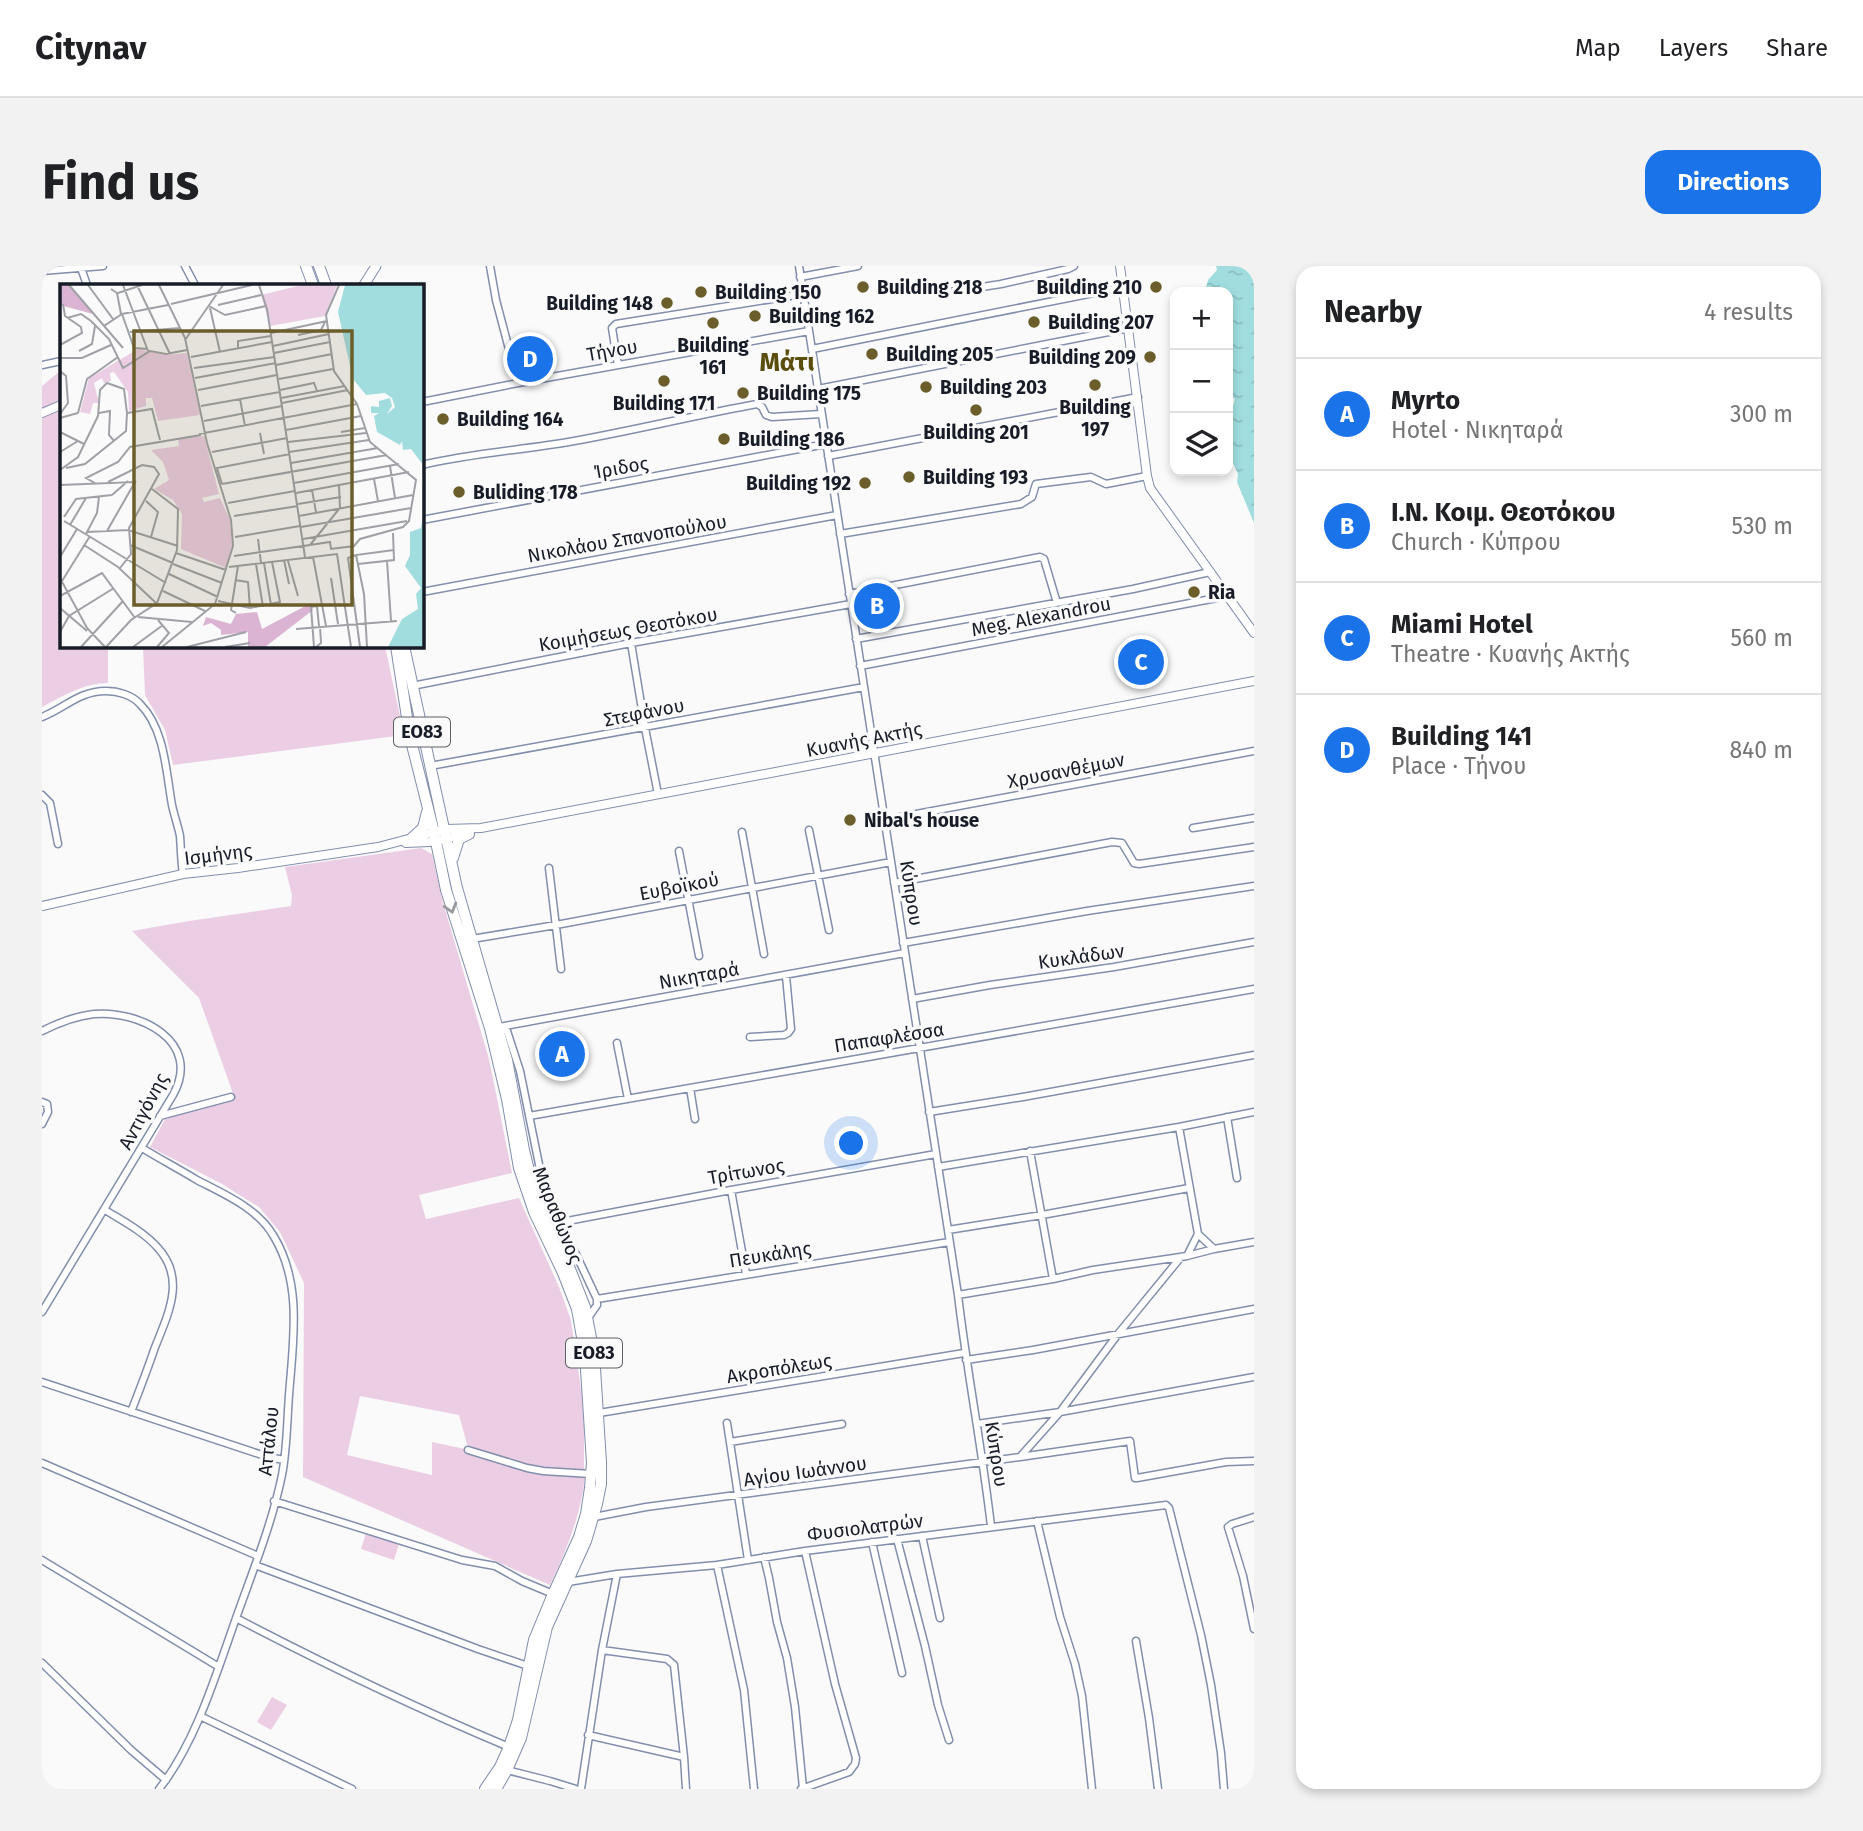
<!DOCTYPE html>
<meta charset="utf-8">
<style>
:root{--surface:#fff;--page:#f2f2f2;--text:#202124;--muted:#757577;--line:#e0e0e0;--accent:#1a73e8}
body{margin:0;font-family:"Fira Sans",sans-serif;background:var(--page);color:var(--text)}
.controls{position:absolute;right:21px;top:21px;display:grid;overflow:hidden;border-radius:14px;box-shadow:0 4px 10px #0003}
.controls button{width:63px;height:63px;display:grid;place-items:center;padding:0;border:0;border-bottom:2px solid var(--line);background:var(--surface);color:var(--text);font:35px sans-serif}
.you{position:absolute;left:810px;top:878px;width:24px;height:24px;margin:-18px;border:5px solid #fff;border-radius:50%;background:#1a73e8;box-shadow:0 0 0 10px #1a73e833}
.badge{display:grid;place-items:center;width:46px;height:46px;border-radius:50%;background:var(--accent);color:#fff;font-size:23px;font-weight:700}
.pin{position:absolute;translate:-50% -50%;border:4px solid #fff;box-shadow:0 2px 7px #0006}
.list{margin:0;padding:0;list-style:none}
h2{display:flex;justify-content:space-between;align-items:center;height:91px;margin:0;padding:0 28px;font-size:30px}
h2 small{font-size:23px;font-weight:400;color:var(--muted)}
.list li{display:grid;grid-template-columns:46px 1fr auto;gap:21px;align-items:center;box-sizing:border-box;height:112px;padding:0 28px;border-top:2px solid var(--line)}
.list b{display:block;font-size:26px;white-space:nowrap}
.list p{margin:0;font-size:23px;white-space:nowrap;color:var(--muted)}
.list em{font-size:23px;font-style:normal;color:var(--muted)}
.icon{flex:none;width:38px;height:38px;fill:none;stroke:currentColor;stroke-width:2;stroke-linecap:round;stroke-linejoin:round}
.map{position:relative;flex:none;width:1212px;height:1523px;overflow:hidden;border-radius:21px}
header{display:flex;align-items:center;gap:42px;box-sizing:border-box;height:98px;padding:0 35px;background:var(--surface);border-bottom:2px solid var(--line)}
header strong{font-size:33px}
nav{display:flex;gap:38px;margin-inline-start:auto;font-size:24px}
.intro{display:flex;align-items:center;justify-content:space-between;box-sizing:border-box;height:168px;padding:0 42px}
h1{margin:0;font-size:49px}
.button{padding:18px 32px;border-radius:21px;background:var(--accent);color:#fff;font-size:24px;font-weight:700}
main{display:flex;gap:42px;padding:0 42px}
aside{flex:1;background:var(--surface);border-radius:21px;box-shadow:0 4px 10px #0003}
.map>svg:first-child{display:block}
.grass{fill:#eccee4}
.water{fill:url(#water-ripples)}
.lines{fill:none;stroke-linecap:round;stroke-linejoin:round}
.minor-casing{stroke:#828eab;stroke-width:9}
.tertiary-casing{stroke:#828eab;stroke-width:10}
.secondary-casing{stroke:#828eab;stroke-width:11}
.primary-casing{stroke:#828eab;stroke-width:12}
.minor{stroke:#fff;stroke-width:6}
.tertiary{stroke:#fff;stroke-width:8}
.secondary{stroke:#fff;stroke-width:9}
.primary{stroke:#fff;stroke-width:10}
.oneway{stroke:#97999e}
.poi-dot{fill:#6b5e2b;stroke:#fafafa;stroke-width:2.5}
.labels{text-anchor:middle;stroke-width:7;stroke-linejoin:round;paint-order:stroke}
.shield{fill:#fafafa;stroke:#5b5f66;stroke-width:2}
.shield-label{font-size:18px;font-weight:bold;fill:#171c27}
.poi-label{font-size:19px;font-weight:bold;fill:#171c27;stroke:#fafafa;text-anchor:start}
.street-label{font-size:19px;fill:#171c27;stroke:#fafafa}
.district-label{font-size:26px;font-weight:bold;fill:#5a4d0d;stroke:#fafafa}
.inset-road{fill:none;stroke:#9fa1a6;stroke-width:2}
.view{fill:#6b5e2b;fill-opacity:0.15;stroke:#6b5e2b;stroke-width:3.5}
.inset-edge{fill:none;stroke:#171c27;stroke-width:3.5}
</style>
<header>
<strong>Citynav</strong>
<nav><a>Map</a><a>Layers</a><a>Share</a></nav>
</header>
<div class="intro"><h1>Find us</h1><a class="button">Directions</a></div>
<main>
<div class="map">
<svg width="1212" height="1523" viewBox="0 0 1212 1523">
<defs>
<pattern id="water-ripples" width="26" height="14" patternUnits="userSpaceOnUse" patternTransform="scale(1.75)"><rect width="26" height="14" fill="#a1dddf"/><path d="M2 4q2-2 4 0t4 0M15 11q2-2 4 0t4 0" fill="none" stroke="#8abdbf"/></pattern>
</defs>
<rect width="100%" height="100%" fill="#fafafa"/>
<path class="grass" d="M19,104V380H66V417C42,417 21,430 0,441V120Z
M101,380H343L362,469L131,499L123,464L103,429Z
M379,582L390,588L400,633L447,793L470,907L377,929L384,953L477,932L517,1021L529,1054L540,1130L542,1159V1204L539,1206L500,1204L426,1182L417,1149L318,1130L305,1189L390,1209V1176L423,1183L424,1185L483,1204L543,1210C539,1249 525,1283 508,1319L261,1211L262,1017L238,966L217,941L180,918L108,881L123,853L193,833L157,732L90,665L147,655L249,640L250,629L243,601Z
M324,1267L357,1278L352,1294L319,1283Z
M230,1431L245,1439L229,1464L215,1456Z"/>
<path class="water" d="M1174,0H1212V257L1195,216L1196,208L1186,186V158L1193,133L1186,127V26H1163L1166,14L1175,4Z"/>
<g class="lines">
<defs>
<path id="minor" d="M143,0L153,19
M448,0L454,34L476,117
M757,0L916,1029C925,1106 940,1182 949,1260
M39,2L45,19
M0,5L61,0
M758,11L816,0
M908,26L959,18L1026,3L1032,0
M770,83L1082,21
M0,99L19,95
M576,99L570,62L574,58L761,28
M776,123L1087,62
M380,136L476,117L767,65
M786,190L1096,131
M380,199C430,187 482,184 532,175C594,164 654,149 715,138L720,141L724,149L730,151L779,148
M380,254L784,178
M798,268L979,238L990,231L994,218L1049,211L1064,218L1105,210
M380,326L795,249
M807,328L998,291L1002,293L1015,337
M814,373L1091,323L1168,306
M589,377L603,462L616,528
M818,400L1185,330
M370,420L589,377L809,338
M0,451C23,442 37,425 64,425C76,425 90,429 98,438C123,463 124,506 130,539C132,549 136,560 138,570C139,583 139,595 141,608
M388,500L822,421
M0,529L8,537L16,578
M842,554L1212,485
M1151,562L1212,552
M767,564L787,664
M700,566L722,688
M637,585L657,690
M507,602L519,703
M852,617L1070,576L1080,577L1092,597L1097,598L1212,581
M430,673L514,659L849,596
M861,677L1045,645L1212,620
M870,733L948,719L1072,701L1212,676
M457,761L863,687
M458,762L465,765L478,805L501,918L555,1033V1039L546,1052
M0,765C16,757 33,750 52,748C97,744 161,775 131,829L0,1046
M708,771L742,769L746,767L749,763L744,710
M575,777L586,833
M648,822L653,853
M0,836L5,838L6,846L0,858
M887,846L981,831L1212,789
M118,850L189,831
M487,850C729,808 970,766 1212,723
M1185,851L1195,912
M1137,861L1156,968L1145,990
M100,882C118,893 137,903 155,914C182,928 215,942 231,969C261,1017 251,1076 247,1129C245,1156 245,1183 240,1209C230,1258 210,1307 193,1355C174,1409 153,1478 117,1523
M988,885L1011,1013
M896,901L1137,861L1212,846
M689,924L704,1008
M63,944C81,955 102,966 116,982C145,1014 125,1050 112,1084C105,1105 97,1125 89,1146
M520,956L689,924L894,888
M906,964L1000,949L1147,922
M1156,968L1172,983
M916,1029L1011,1013L1051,1004L1145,990L1172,983L1212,976
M555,1033L907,976
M924,1094L991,1084L1212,1043
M0,1116L226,1191L242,1194
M557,1147L922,1087
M685,1157L706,1294
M935,1158L1018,1146L1212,1111
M688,1176L800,1158
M426,1184L485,1202L501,1205L549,1208
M978,1191L1088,1175L1093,1212H1095L1184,1196L1212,1195
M0,1197L216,1290
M232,1235L420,1294L453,1300L480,1315L511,1328
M552,1251L604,1241L978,1191L1018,1146L1076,1068L1139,991
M1212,1251L1190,1258L1186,1261L1201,1310L1212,1363
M995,1255L1018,1351L1033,1398L1040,1430L1050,1523
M880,1270L898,1352
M855,1273L883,1380L896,1439L907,1474
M830,1276L860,1407
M722,1291L727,1312L735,1356L745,1392L753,1441L761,1522
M0,1294L177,1401
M213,1299L436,1383L486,1400
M675,1299L702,1424L712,1523
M526,1316L575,1308L675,1299L763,1285L1124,1239L1127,1242L1159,1369L1169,1419L1179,1487L1182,1523
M194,1352C284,1399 374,1442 467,1481
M1094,1375L1107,1452L1116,1523
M560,1384L625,1393L632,1399L642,1491L644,1523
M0,1397L89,1484L124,1514
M158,1450L310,1523
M546,1469L642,1491
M465,1504L508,1515L534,1523
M539,1523L560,1384L575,1308
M759,1523L807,1506L813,1498L814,1492L793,1418L763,1285"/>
<path id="tertiary" d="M1078,0L1105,210L1108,222L1212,367
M0,147L19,139
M364,577L387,576L420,569
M0,640L141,608L196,602L336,581L404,563L439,562L1212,415"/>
<path id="secondary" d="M322,19L334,0"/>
<path id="primary" d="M264,0L271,19
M277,0L284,19
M354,380L368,471L392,566L404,624L448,762L465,833L477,902L492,946L521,1007L535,1043L543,1088L550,1197L548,1222L544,1248L537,1271L511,1328L492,1374L476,1454L467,1481L458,1501L443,1523
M362,380L415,622L465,794L482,884L489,913L499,941L528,1003L543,1041L552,1087L559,1196V1218L555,1238L544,1275L505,1361L479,1472L465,1504L454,1523
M370,572L381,562L385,546
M411,592L417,573L427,568"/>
</defs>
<use href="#minor" class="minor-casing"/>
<use href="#tertiary" class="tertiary-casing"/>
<use href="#secondary" class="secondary-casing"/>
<use href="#primary" class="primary-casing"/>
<use href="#minor" class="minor"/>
<use href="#tertiary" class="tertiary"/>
<use href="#secondary" class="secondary"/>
<use href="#primary" class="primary"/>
</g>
<defs><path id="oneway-chevron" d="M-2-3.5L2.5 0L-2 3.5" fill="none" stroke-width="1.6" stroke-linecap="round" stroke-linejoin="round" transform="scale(1.75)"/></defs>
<use class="oneway" href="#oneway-chevron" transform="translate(409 642) rotate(73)"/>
<g class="poi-dot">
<circle cx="821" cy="21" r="7"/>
<circle cx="1114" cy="21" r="7"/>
<circle cx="659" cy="26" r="7"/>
<circle cx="625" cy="37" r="7"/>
<circle cx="713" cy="50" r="7"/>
<circle cx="992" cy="56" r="7"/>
<circle cx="671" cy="57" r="7"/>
<circle cx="830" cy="88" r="7"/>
<circle cx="1108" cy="91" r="7"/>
<circle cx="622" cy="115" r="7"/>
<circle cx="1053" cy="119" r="7"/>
<circle cx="884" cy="121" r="7"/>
<circle cx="701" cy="127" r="7"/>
<circle cx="934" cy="144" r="7"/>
<circle cx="401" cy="153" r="7"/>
<circle cx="682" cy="173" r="7"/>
<circle cx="867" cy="211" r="7"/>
<circle cx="823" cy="217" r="7"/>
<circle cx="417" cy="226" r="7"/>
<circle cx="1152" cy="326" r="7"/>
<circle cx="808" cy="554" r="7"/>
</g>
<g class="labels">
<g class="shield">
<rect x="352" y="451.5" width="56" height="29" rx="5"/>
<rect x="524" y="1072.5" width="56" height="29" rx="5"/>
</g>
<g class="shield-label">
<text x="380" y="472">ΕΟ83</text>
<text x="552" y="1093">ΕΟ83</text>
</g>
<g class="poi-label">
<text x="835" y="28">Building 218</text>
<text x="1100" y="28" text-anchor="end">Building 210</text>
<text x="673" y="33">Building 150</text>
<text x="611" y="44" text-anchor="end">Building 148</text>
<text x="727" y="57">Building 162</text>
<text x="1006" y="63">Building 207</text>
<text x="671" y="86" text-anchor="middle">Building<tspan x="671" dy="22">161</tspan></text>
<text x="844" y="95">Building 205</text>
<text x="1094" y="98" text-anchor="end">Building 209</text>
<text x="898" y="128">Building 203</text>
<text x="715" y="134">Building 175</text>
<text x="622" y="144" text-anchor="middle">Building 171</text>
<text x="1053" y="148" text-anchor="middle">Building<tspan x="1053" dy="22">197</tspan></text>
<text x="415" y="160">Building 164</text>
<text x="934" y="173" text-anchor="middle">Building 201</text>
<text x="696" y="180">Building 186</text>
<text x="881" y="218">Building 193</text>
<text x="809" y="224" text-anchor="end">Building 192</text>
<text x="431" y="233">Buliding 178</text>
<text x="1166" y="333">Ria</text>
<text x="822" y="561">Nibal's house</text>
</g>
<g class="street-label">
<text transform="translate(570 84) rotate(-10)" y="7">Τήνου</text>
<text transform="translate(579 201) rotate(-10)" y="7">Ίριδος</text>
<text transform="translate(585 272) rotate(-10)" y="7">Νικολάου Σπανοπούλου</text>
<text transform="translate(999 350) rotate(-11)" y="7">Meg. Alexandrou</text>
<text transform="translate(586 363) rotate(-10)" y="7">Κοιμήσεως Θεοτόκου</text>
<text transform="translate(602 446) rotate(-11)" y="7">Στεφάνου</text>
<text transform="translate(822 473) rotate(-11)" y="7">Κυανής Ακτής</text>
<text transform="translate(1024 504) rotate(-11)" y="7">Χρυσανθέμων</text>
<text transform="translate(176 588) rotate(-7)" y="7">Ισμήνης</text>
<text transform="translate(637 620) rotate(-11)" y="7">Ευβοϊκού</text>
<text transform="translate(870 627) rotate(81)" y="7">Κύπρου</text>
<text transform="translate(1039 690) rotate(-8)" y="7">Κυκλάδων</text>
<text transform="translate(657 709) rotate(-10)" y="7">Νικηταρά</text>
<text transform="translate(847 771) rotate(-9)" y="7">Παπαφλέσσα</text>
<text transform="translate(101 845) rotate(-62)" y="7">Αντιγόνης</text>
<text transform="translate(704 905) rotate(-10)" y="7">Τρίτωνος</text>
<text transform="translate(516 949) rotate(68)" y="7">Μαραθώνος</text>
<text transform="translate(728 988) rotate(-9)" y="7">Πευκάλης</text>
<text transform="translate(737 1102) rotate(-9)" y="7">Ακροπόλεως</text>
<text transform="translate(226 1175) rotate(-84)" y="7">Αττάλου</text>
<text transform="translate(955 1188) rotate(81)" y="7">Κύπρου</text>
<text transform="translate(763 1205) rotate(-8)" y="7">Αγίου Ιωάννου</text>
<text transform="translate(823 1261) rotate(-7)" y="7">Φυσιολατρών</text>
</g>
<g class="district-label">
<text x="745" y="105">Μάτι</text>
</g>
</g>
<g transform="translate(18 18)">
<rect width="364" height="364" fill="#fafafa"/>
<path d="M78,65L105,71L127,69L140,131L98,137L92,114H86V122L69,127L68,108L54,88L50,89L51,97L44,99L42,94L34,99L39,119H33L30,130L20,128L29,94ZM144,152L159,210L142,214L144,218L160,214L170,236L172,262L166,284L121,265L122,230L113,216L94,205L109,196L103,178L91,166L119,162L118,155Z" fill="#eccee4"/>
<path d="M0,1H9L33,30L0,21ZM251,319L253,326L205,363H188V348L161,351V346L151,339L143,342L146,333L171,340L176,330L197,328L202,345Z" fill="#dcb4d3"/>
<path d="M242,1H277L265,32L210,42L201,11Z" fill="#eccee4"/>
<path d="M285,1H364V182L351,165L343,166L342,157L340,161L317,148L314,132L319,129H311V122L319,123V117L330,114L332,122L327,130L335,123L332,114L325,109L306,111L293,95L278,28ZM364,224V363H328L342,335L358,325L356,310L361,304L345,282L350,271V248L361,244Z" fill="#a1dddf"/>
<path class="inset-road" d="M9,1L63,64M28,1L53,35M63,1L88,67M77,1L110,70M99,1L125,54L147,159L171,236L173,262L155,320L102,363M199,1L207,25L245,273M51,5L57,9L61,30M58,9L82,1M111,20L192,1M158,21L201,11M149,22L165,31L206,22M150,24L160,68M62,30L74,64L88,65M7,34L21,30L31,37L49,55L63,84L90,67L106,70L127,66M44,42L62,30L108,21M70,48L120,44M211,49L267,37M238,51L261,46L265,38M125,56L163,1M0,61L22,49L21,43L5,32L3,20M213,62L269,50M178,65V57L211,52M19,67L32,60L35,42M214,69L270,58M131,73L212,58M0,74H22L51,61M216,81L272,70M134,84L215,73M0,87L6,92L8,119L0,130M135,94L216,79M219,95L273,85M138,106L217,91M220,106L254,99L257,107M221,114L285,102M180,115L185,142M222,119L288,106M141,122L220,108M39,129L50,127L49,151L54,157M0,134L18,129L27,95L58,73M144,137L222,122M226,146L301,132M0,148L24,160M281,148L305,144M200,149L204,170M139,150L297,120M228,158L306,149M0,168L18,157M152,168L227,154M229,168L309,156M231,179L318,164M330,182L335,214M6,184L25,180L66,147L67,129M0,186L18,173L38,132L40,106L47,99L64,105L67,129L92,125L100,156M314,195L318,217M48,198L82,181L94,183L99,190L69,244L71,270L60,284M35,199L26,194L58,178L70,163L141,151M234,199L339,180M162,200L327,171M162,200L157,184L230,170M0,201L75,198L47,247M279,202L280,225M252,206L256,228M236,209L349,188M52,211L68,197M86,217L98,228L91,253M168,219L235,207M238,220L281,213M174,232L238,222M239,232L353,211M4,233L16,215L52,211M4,237L106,299M10,241L26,214M241,243L351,224M27,248L68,246L118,262M26,250L37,229L39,213M175,253L240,242M198,255L201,279M243,255L347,237M24,261L58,283L96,319M70,261L113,279M250,261L270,258L271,265L294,262L300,255L343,243L349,237L356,196L310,158L297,120L274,87L266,31L279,1M116,269L166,286M296,271L288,274L300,363M174,272L250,261L279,225M0,273L17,245M253,273L266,342M224,276L229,300M228,277L238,312M327,277L331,337M204,279L211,321M113,280L162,299M196,280L203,323M298,280L334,276L333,249M169,283L277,270L291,363M109,290L158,313M0,294L27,344L45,363M271,294L278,340M175,296L188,298L190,324M2,297L30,252M103,307L145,327M0,312L42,289L75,334M158,317L190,324L220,318L212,278M0,324L27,347M176,329L171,326L178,282M78,333L132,338M236,345L337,337M0,348L9,332L54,304M21,363L63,317M46,363L71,336L97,319L117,266L118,225L92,205M73,363L103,341M97,363L109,349L98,336M127,363L186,348M165,363L190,359M254,363L251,323L257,322L259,342M256,363L261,359L260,342M307,363L304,310L296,271L334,266"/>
<path class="view" d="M74,47H292V321H74Z"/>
<rect width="364" height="364" class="inset-edge"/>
</g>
</svg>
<div class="controls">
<button>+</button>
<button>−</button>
<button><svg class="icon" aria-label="layers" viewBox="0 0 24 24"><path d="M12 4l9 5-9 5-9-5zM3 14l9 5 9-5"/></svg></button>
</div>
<div class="you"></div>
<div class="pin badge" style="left:520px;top:788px">A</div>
<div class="pin badge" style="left:835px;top:340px">B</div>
<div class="pin badge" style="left:1099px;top:396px">C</div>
<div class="pin badge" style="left:488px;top:93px">D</div>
</div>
<aside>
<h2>Nearby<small>4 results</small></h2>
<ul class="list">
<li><span class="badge">A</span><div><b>Myrto</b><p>Hotel · Νικηταρά</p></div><em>300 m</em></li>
<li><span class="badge">B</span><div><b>Ι.Ν. Κοιμ. Θεοτόκου</b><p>Church · Κύπρου</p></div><em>530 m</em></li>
<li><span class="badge">C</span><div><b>Miami Hotel</b><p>Theatre · Κυανής Ακτής</p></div><em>560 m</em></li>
<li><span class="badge">D</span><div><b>Building 141</b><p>Place · Τήνου</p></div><em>840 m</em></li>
</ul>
</aside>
</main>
